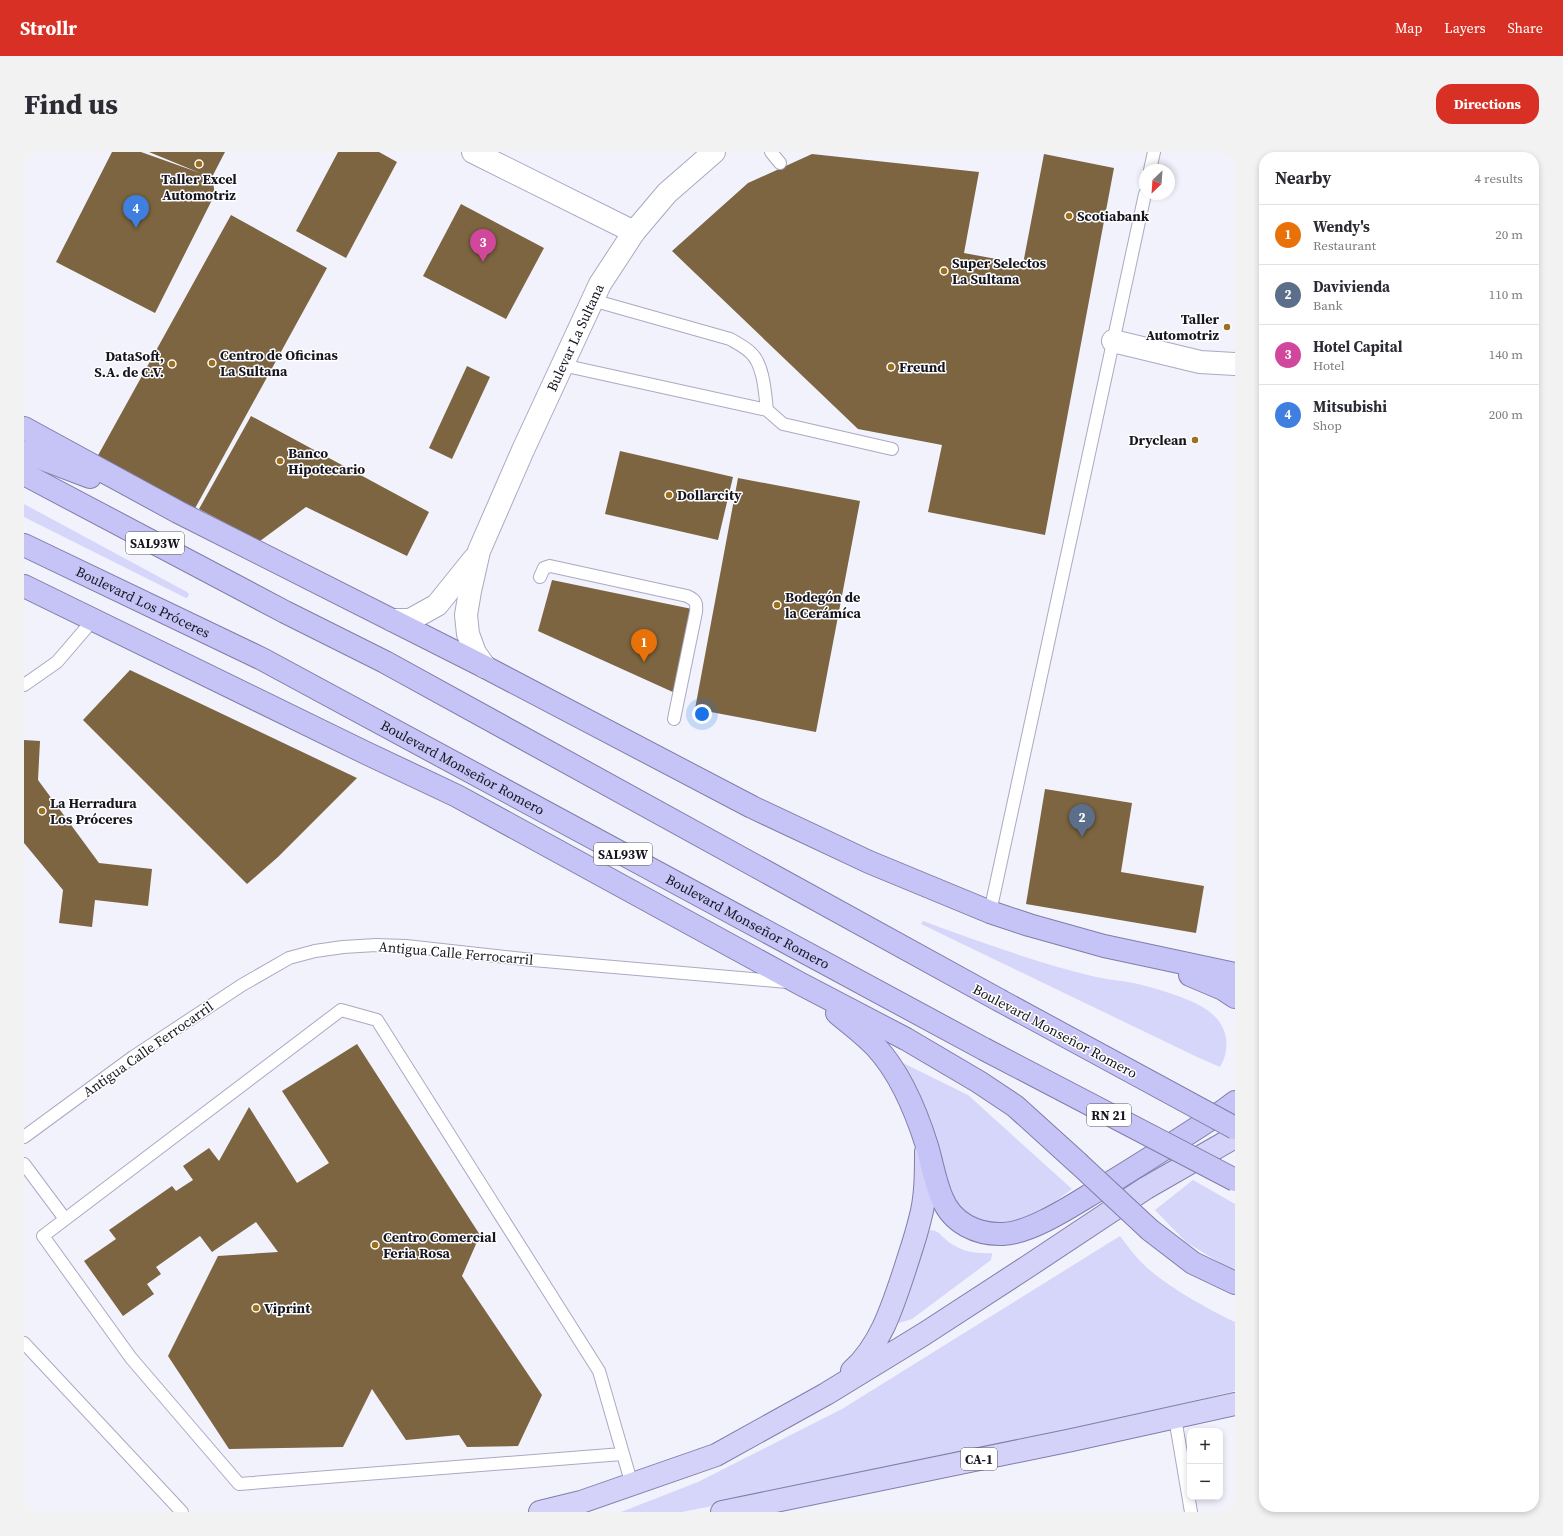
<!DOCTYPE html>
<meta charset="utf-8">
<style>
:root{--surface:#fff;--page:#f2f2f3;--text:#2b2b33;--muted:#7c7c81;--line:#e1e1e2;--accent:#d93025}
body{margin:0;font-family:"Source Serif 4",serif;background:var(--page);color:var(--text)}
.controls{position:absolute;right:12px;bottom:12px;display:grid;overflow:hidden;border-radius:8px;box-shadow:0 2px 6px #0003}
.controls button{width:36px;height:36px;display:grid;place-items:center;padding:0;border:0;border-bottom:1px solid var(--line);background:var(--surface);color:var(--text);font:20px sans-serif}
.compass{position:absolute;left:1115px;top:12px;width:36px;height:36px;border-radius:50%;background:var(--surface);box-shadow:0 2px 6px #0003;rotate:205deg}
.you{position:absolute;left:678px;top:562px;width:14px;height:14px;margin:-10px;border:3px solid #fff;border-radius:50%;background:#1a73e8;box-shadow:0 0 0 6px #1a73e833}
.badge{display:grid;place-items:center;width:26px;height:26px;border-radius:50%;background:var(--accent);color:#fff;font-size:13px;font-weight:700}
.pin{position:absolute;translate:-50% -33px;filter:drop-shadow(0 1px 2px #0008)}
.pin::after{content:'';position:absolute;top:21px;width:14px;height:12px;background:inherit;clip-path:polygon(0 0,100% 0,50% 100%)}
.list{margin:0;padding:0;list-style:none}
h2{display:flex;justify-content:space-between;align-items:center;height:52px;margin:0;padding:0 16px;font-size:17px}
h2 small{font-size:13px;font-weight:400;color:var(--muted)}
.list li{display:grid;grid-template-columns:26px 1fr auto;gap:12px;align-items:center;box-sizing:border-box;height:60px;padding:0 16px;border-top:1px solid var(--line)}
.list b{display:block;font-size:15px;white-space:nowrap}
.list p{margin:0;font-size:13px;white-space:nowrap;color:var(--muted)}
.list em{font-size:13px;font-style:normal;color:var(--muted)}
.map{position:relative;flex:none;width:1211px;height:1360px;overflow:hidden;border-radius:16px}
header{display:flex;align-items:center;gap:24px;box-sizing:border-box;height:56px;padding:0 20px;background:var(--accent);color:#fff}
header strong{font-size:19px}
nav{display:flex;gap:22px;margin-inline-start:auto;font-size:14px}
.intro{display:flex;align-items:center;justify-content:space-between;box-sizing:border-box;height:96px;padding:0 24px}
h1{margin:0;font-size:28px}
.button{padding:10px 18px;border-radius:16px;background:var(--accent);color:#fff;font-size:14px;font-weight:700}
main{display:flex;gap:24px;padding:0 24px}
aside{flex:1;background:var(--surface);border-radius:16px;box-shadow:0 2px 6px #0003}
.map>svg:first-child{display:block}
.green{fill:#d6d5fa}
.building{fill:#7c6540}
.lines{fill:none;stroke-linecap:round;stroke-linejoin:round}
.service-casing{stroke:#aaa9c3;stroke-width:14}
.minor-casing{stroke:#aaa9c3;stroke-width:24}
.tertiary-casing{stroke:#aaa9c3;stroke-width:24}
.primary-casing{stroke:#807da9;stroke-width:24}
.trunk-casing{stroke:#807da9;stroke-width:24}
.service{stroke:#fff;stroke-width:12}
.minor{stroke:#fff;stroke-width:22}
.tertiary{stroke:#fff;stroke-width:22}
.primary{stroke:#d4d2f8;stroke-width:22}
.trunk{stroke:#c6c3f6;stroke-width:22}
.trunk-bridge-casing{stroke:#807da9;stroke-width:24;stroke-linecap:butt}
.trunk-bridge{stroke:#c6c3f6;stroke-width:22}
.poi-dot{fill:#9b701e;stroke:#fff;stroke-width:1.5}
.labels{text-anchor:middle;stroke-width:3;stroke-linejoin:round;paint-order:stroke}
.shield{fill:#fff;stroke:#5d5c63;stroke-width:1}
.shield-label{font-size:13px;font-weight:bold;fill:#171620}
.poi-label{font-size:14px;font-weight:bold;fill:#171620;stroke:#fff;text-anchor:start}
.street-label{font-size:14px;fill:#171620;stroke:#fff}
</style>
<header>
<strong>Strollr</strong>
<nav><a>Map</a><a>Layers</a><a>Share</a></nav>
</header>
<div class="intro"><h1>Find us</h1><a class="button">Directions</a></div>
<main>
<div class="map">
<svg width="1211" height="1360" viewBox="0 0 1211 1360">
<rect width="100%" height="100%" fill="#f2f2fd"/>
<path class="green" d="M0,352L163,440L165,442L164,445L162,446L0,365Z
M899,769C956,790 1014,811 1072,825C1086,828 1101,829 1114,832C1134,837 1173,848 1187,861C1204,875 1207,896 1196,915L1171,904L897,772Z
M877,910L944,943L1048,1037L1017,1060L979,1073L951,1070L925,1043Z
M1169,1028L1211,1052V1120L1162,1090L1131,1058Z
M907,1078C914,1079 915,1081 920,1086C934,1099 950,1102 968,1101L967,1108L888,1167L875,1171L871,1168L901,1082Z
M1096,1084C1103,1093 1110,1103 1118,1111C1139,1132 1183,1157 1211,1170V1239L901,1312L658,1360H597L674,1330L818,1257Z"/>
<path class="building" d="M88,0H117L176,21L125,0H201L188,25L191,42L131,161L32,110Z
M314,0H355L373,10L322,106L272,79Z
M788,2L955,20L940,101L999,112L1020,2L1090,16L1021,383L904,360L918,293L834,277L648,99L724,31Z
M437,52L520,96L482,167L399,124Z
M207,63L303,116L169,360L72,307Z
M443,214L466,225L428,307L405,296Z
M227,264L405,360L383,404L282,355L236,389L175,357Z
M596,299L709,325L694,388L581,362Z
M714,326L836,349L792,580L671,557Z
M528,428L668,457L651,541L514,479Z
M106,518L333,626L254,705L223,732L59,568Z
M0,588L16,589L14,628L75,711L128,717L124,754L71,748L68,775L35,771L39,738L0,691Z
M1021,637L1108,651L1097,720L1180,734L1172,781L1002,752Z
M333,892L456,1083L438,1124L518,1243L494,1294L443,1295L435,1283L382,1288L348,1237L319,1295L205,1297L144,1204L194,1104L254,1100L232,1070L188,1100L176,1084L132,1115L137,1122L123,1132L130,1142L99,1164L60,1109L92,1087L85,1078L148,1034L152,1039L169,1028L159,1014L185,996L195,1009L225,955L273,1031L305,1011L258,939Z"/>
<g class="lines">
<defs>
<path id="service" d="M747,0L756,11
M1126,18L1130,0
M568,148L706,187C713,191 721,195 727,201C740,213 741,242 743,258
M538,213L743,258L759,272L868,297
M516,425L520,416L526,414L663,444C672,448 673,451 672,460L650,567
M0,533L33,510L69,468
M966,760L1121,42
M0,985L109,905L218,833L265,806L291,799L319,795L352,793L382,794L509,808L763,830
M0,1012L41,1067
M0,1191L158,1360
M1151,1266L1167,1360
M598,1302L215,1332L107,1206L19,1084L317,858L353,868L575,1219L608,1333"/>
<path id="minor" d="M449,0L610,80
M1089,189L1176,210L1211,212"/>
<g id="tertiary">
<path d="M368,468H386L413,453L450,407"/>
<path id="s1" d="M461,515L451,501L444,482L442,463L446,439L455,399L499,298L576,132L610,80L643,41L690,0"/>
</g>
<path id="primary" d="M828,1219C857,1193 869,1153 881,1117C886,1101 892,1084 896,1067C902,1046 902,1022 902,1000
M516,1360L557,1350L692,1303L802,1242L900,1182L1003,1115L1122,1036L1211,985
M698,1360L1048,1288L1211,1252"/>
<g id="trunk">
<path d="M0,276L154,360L461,515L728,655L845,710L966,760L1005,773L1080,794L1211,822"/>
<path d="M0,300L66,325"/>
<path d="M0,322L261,460L361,510L975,848"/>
<path id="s2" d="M0,393L238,507L960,897"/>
<path d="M0,434L342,601L433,644L775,831L882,887L955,930L991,954L1054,1011"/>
<path d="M1166,823L1199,837L1211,845"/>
<path d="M813,861C826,872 841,883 852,895C877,922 892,959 903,994C908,1011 911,1030 918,1046C928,1071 953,1083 979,1082C1006,1081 1046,1055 1069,1041C1113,1015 1156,987 1199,959L1211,950"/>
<path d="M1126,1078L1169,1111L1211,1131"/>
</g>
</defs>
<use href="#service" class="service-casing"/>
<use href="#minor" class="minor-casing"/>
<use href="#tertiary" class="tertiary-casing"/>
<use href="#primary" class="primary-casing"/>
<use href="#trunk" class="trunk-casing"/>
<use href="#service" class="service"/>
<use href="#minor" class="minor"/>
<use href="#tertiary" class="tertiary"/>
<use href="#primary" class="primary"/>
<use href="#trunk" class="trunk"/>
<defs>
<path id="trunk-bridge" d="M975,848L1211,976
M960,897L1211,1028
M1054,1011L1126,1078"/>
</defs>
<use href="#trunk-bridge" class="trunk-bridge-casing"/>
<use href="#trunk-bridge" class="trunk-bridge"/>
</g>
<g class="poi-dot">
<circle cx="175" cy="12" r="4"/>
<circle cx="1045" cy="64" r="4"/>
<circle cx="920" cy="119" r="4"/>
<circle cx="1203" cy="175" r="4"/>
<circle cx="188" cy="211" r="4"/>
<circle cx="148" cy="212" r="4"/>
<circle cx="867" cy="215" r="4"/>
<circle cx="1171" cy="288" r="4"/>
<circle cx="256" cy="309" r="4"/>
<circle cx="645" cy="343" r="4"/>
<circle cx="753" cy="453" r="4"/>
<circle cx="18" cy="659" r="4"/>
<circle cx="351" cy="1093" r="4"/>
<circle cx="232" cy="1156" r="4"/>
</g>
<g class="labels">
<g class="shield">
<rect x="102" y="380" width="58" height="22" rx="3"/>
<rect x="570" y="691" width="58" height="22" rx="3"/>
<rect x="1063" y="952" width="44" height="22" rx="3"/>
<rect x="937" y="1296" width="36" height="22" rx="3"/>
</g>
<g class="shield-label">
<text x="131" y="396">SAL93W</text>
<text x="599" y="707">SAL93W</text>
<text x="1085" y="968">RN 21</text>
<text x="955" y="1312">CA-1</text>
</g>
<g class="poi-label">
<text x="175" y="32" text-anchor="middle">Taller Excel<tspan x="175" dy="16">Automotriz</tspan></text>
<text x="1053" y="69">Scotiabank</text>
<text x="928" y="116">Super Selectos<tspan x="928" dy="16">La Sultana</tspan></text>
<text x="1195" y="172" text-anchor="end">Taller<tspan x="1195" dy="16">Automotriz</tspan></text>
<text x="196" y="208">Centro de Oficinas<tspan x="196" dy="16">La Sultana</tspan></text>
<text x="140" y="209" text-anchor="end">DataSoft,<tspan x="140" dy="16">S.A. de C.V.</tspan></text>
<text x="875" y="220">Freund</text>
<text x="1163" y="293" text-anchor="end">Dryclean</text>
<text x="264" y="306">Banco<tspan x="264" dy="16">Hipotecario</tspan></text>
<text x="653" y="348">Dollarcity</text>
<text x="761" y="450">Bodegón de<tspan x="761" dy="16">la Cerámíca</tspan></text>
<text x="26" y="656">La Herradura<tspan x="26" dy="16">Los Próceres</tspan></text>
<text x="359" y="1090">Centro Comercial<tspan x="359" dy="16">Feria Rosa</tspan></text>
<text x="240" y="1161">Viprint</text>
</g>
<g class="street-label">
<text dy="5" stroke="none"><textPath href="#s1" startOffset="356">Bulevar La Sultana</textPath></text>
<text dy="5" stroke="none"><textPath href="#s2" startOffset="132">Boulevard Los Próceres</textPath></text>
<text dy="5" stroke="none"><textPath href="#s2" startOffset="492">Boulevard Monseñor Romero</textPath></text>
<text dy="5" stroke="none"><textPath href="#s2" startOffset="816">Boulevard Monseñor Romero</textPath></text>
<text transform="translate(432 801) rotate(5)" y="5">Antigua Calle Ferrocarril</text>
<text transform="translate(1031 879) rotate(28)" y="5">Boulevard Monseñor Romero</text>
<text transform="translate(124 897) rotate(-35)" y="5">Antigua Calle Ferrocarril</text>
</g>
</g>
</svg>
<div class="controls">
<button>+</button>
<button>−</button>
</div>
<svg class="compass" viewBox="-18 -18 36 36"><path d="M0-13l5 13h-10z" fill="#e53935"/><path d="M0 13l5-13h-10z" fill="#7c7c81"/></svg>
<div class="you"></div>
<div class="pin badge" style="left:620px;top:510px;background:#e8710a">1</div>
<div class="pin badge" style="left:1058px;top:685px;background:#5c6f8a">2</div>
<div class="pin badge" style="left:459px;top:110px;background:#d1479c">3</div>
<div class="pin badge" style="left:112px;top:76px;background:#3f7fe0">4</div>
</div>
<aside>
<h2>Nearby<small>4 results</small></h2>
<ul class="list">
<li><span class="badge" style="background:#e8710a">1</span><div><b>Wendy's</b><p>Restaurant</p></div><em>20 m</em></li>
<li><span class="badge" style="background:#5c6f8a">2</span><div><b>Davivienda</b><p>Bank</p></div><em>110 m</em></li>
<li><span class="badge" style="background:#d1479c">3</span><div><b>Hotel Capital</b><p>Hotel</p></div><em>140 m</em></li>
<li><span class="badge" style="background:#3f7fe0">4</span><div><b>Mitsubishi</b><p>Shop</p></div><em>200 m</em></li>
</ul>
</aside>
</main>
